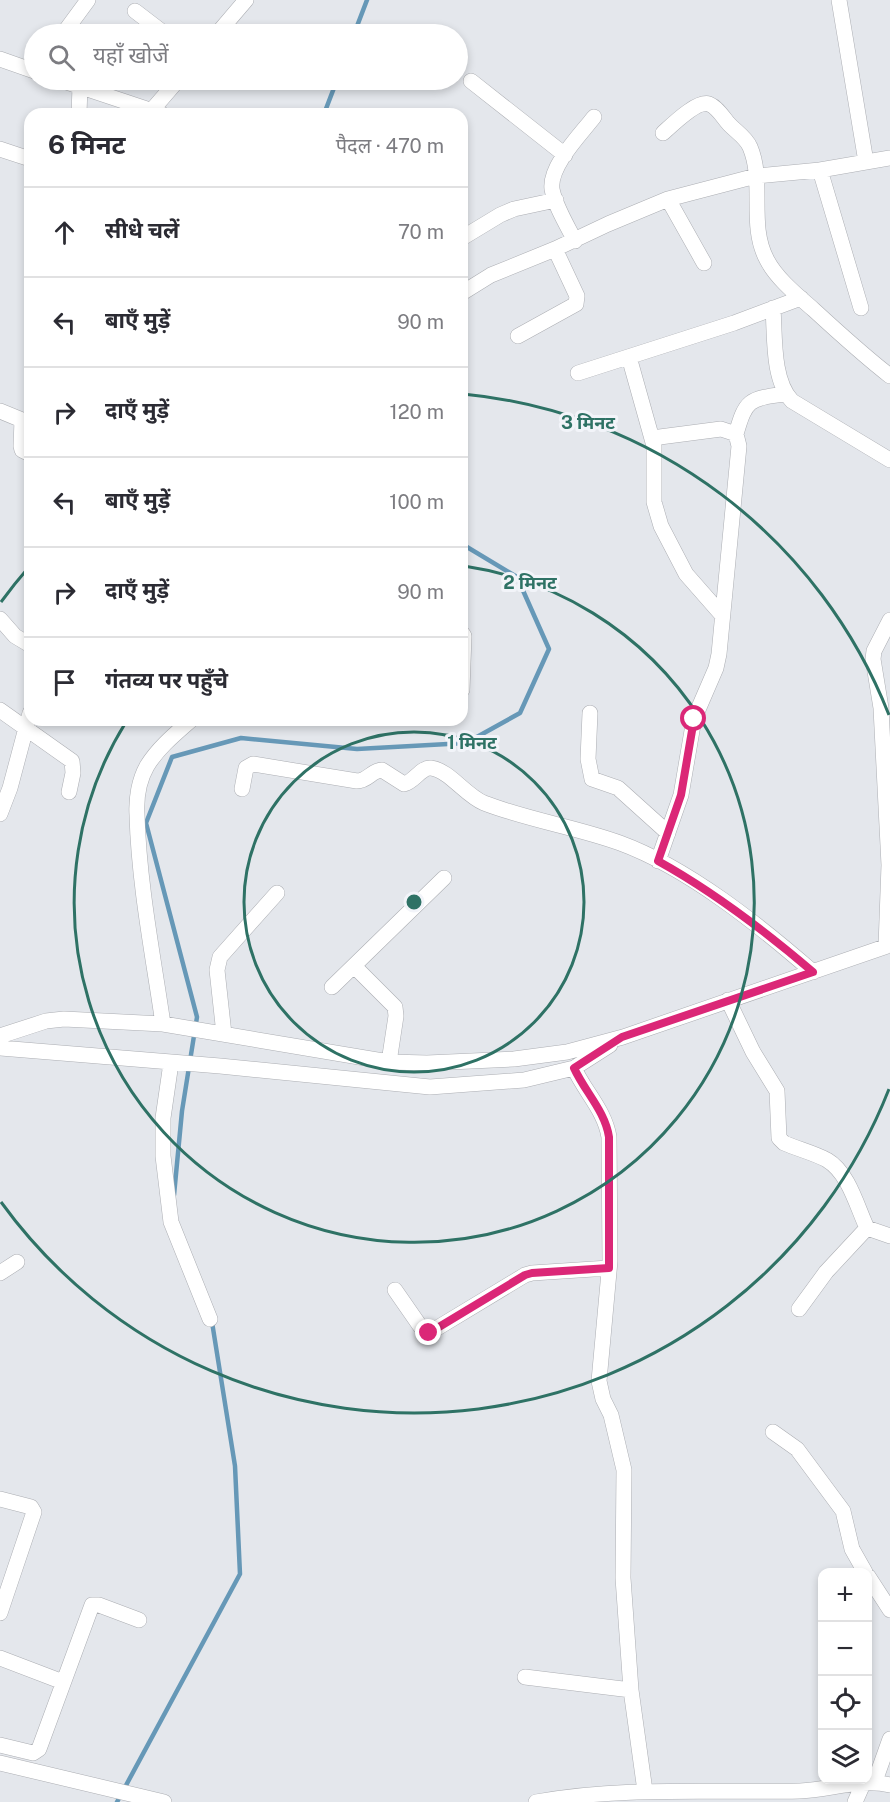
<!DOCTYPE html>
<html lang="hi">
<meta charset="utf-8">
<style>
:root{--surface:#fff;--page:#f7f7f7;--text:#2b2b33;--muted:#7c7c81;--line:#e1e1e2}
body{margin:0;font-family:"Public Sans","Noto Sans Devanagari",sans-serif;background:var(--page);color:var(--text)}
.controls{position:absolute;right:18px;bottom:18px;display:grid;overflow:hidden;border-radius:12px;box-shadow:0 3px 9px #0003}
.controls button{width:54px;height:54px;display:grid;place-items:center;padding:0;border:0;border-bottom:2px solid var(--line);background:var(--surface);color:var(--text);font:30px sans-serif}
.stop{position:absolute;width:18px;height:18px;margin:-14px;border:4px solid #db2777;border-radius:50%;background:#fff}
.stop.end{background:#db2777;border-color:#fff;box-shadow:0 2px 6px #0008}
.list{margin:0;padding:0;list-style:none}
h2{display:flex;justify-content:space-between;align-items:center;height:78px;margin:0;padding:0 24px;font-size:26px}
h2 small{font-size:20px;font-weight:400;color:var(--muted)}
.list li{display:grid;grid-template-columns:39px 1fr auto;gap:18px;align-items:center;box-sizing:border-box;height:90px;padding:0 24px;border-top:2px solid var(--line)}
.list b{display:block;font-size:22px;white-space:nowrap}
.list em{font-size:20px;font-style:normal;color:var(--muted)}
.icon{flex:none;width:33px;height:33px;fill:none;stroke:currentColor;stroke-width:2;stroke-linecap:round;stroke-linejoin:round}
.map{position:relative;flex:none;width:890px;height:1802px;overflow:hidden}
.search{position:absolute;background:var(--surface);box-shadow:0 3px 9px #0003;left:24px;top:24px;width:444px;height:66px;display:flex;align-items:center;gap:15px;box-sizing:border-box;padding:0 21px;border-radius:33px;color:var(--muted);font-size:22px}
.panel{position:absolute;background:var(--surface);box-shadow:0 3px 9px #0003;left:24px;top:108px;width:444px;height:618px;border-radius:18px}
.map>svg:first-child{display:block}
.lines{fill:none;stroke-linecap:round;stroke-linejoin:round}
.stream{stroke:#6698b7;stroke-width:4.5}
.street-casing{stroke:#acaeb3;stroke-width:16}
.street{stroke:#fff;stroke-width:15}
.route{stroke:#db2777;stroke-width:8}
.ring{fill:none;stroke:#2e7265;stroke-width:3}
.centre{fill:#2e7265;stroke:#f2f4f9;stroke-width:3}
.ring-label{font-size:18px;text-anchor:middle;font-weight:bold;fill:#2e7265;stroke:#f2f4f9;stroke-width:6;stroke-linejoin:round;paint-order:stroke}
</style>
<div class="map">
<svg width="890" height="1802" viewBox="0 0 890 1802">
<rect width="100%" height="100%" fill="#e4e7ec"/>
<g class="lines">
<path class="stream" d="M354,34L367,0
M324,114L337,80
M174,1195L182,1111L197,1017L146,823L172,757L241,738L357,749L466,743L520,713L549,649L517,577L462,544
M117,1802L240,1574L235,1466L212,1322"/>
<defs>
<path id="street" d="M839,0L866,162
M135,11L165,34
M63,34L88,0
M217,34L246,0
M0,59L34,71
M60,80L162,114
M471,81L565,155
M152,110L178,80
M79,114L80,86
M663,133C672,125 697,100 709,104C717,107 723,117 728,123C735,131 746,137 750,147C765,182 748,225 767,260C777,279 797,295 814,310C839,333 863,355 890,376
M0,149L30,159
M668,199L704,263
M462,238L500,215L514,209L556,200
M575,241C567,225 555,206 552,189C549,166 581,134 594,117
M462,293L491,275L555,249L608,224L668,199L756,176L820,170
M773,308C775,336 772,380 792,401L890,460
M861,308L820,170L890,158
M518,336L576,304L577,296L555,249
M629,357L654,446V502L661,526L686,574L722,615
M578,373L734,323L801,298
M0,411L22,420L21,446L22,450L30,454
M736,434C746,399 749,399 785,394
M652,438L721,429L736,434L739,446L719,654L716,668L694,719L681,795L658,861
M0,619L15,636L30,645
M462,633L464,636L462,690
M0,710L72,761L73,773L69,792
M590,713L588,759L592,779L618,788L668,833
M242,789L246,768L253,764L357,781C368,781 372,770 382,770L404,784C414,782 421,767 431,768C449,770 466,796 484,803C528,820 576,827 620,843C688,868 759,925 813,972
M0,814L10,788L30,713
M886,946L889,865L881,708L873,659L874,651L890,620
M355,967L395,1007L396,1016L389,1062
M332,987L444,878
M728,1000L753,1052L777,1091L779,1138L784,1143C798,1149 814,1153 827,1160C849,1173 857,1207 867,1228
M163,1024C153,955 139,885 137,815C136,799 139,780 147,766C158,748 175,734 191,720
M224,1034L217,970L220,957L277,893
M0,1036L46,1021L64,1019L163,1024L389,1062L427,1063L514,1059L567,1052L623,1037L890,945
M0,1048L220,1066L430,1087L524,1080L574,1068L610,1045
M171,1063L163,1118V1156L171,1222L210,1319
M574,1068C585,1092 605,1111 609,1137L610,1261L599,1381L603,1399L611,1415L624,1470L623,1578L631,1690L645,1791
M0,1273L17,1262
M395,1290L420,1326L429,1333L525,1275L532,1273L609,1268
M799,1309L826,1272L867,1228L890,1236
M773,1432L797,1449L843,1511L852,1549L865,1572
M0,1499L31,1507L34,1512L0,1613
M868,1576L890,1610
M0,1658L63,1682
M525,1677L631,1690
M0,1745L33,1753L39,1749L92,1605H99L139,1620
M0,1763L164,1802
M875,1781L890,1739
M536,1802C623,1786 712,1793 800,1791C830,1790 861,1778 890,1785
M855,1802L863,1784"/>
</defs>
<use href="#street" class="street-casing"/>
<use href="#street" class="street"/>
</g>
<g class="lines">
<path class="route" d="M429,1333L525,1275L532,1273L609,1268V1137C605,1111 585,1092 574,1068L622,1037L813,972C765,931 714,892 658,861L681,795L694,719"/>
</g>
<g class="ring">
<circle cx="414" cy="902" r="170"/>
<path d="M464 566A340 340 0 1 1 126 722"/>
<path d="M889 1089A510 510 0 0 1 1 1202M1 602A510 510 0 0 1 29 567M463 394A510 510 0 0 1 889 715"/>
</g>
<circle cx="414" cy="902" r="9" class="centre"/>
<g class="ring-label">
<text x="588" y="429">3 मिनट</text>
<text x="530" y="589">2 मिनट</text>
<text x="472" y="749">1 मिनट</text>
</g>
</svg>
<div class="controls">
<button>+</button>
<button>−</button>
<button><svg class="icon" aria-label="locate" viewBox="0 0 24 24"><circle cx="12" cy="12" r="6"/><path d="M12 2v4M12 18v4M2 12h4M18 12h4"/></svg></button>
<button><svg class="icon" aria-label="layers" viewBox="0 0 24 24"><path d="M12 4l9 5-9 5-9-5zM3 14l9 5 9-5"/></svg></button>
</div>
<div class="stop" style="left:694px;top:719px"></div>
<div class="stop end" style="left:429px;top:1333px"></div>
<div class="search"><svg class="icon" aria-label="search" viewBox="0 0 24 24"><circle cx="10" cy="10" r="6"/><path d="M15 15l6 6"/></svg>यहाँ खोजें</div>
<section class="panel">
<h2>6 मिनट<small>पैदल · 470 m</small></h2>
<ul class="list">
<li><svg class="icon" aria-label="ahead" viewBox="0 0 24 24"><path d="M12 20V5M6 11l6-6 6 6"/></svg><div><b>सीधे चलें</b></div><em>70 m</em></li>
<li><svg class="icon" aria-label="left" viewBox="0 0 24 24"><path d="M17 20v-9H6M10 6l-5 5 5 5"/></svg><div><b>बाएँ मुड़ें</b></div><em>90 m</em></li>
<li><svg class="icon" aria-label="right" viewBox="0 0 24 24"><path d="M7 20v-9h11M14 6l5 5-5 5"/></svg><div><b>दाएँ मुड़ें</b></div><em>120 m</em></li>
<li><svg class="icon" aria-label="left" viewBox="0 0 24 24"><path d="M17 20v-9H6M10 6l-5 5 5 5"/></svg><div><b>बाएँ मुड़ें</b></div><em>100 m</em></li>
<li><svg class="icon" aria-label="right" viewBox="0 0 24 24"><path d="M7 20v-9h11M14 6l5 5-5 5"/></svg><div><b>दाएँ मुड़ें</b></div><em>90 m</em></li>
<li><svg class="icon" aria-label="arrive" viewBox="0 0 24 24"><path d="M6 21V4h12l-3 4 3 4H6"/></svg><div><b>गंतव्य पर पहुँचे</b></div></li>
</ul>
</section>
</div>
